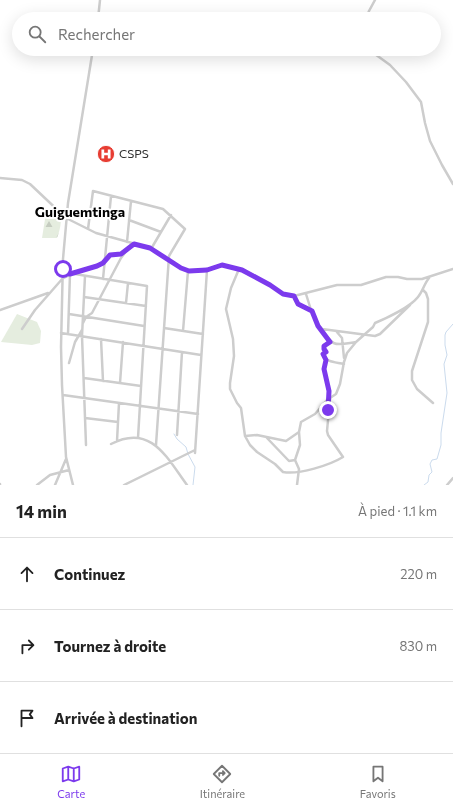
<!DOCTYPE html>
<html lang="fr">
<meta charset="utf-8">
<style>
:root{--surface:#fff;--page:#f2f2f2;--text:#222;--muted:#767676;--line:#e0e0e0;--accent:#7c3aed}
body{margin:0;font-family:Commissioner,sans-serif;background:var(--page);color:var(--text)}
.stop{position:absolute;width:12px;height:12px;margin:-9px;border:3px solid #7c3aed;border-radius:50%;background:#fff}
.stop.end{background:#7c3aed;border-color:#fff;box-shadow:0 1px 4px #0008}
.list{margin:0;padding:0;list-style:none}
h2{display:flex;justify-content:space-between;align-items:center;height:52px;margin:0;padding:0 16px;font-size:17px}
h2 small{font-size:13px;font-weight:400;color:var(--muted)}
.list li{display:grid;grid-template-columns:26px 1fr auto;gap:12px;align-items:center;box-sizing:border-box;height:72px;padding:0 16px;border-top:1px solid var(--line)}
.list b{display:block;font-size:15px;white-space:nowrap}
.list em{font-size:13px;font-style:normal;color:var(--muted)}
.icon{flex:none;width:22px;height:22px;fill:none;stroke:currentColor;stroke-width:2;stroke-linecap:round;stroke-linejoin:round}
.map{position:relative;flex:none;width:453px;height:485px;overflow:hidden}
.search{position:absolute;background:var(--surface);box-shadow:0 4px 16px #0002;left:12px;right:12px;top:12px;height:44px;display:flex;align-items:center;gap:10px;box-sizing:border-box;padding:0 14px;border-radius:22px;color:var(--muted);font-size:15px}
.sheet{height:268px;background:var(--surface)}
nav{display:flex;justify-content:space-around;align-items:center;box-sizing:border-box;height:56px;border-top:1px solid var(--line);background:var(--surface);font-size:11px;color:var(--muted)}
nav a{display:grid;justify-items:center;gap:2px}
nav .on{color:var(--accent)}
.map>svg:first-child{display:block}
.green{fill:#e5eddf}
.forest{fill:url(#forest-firs)}
.lines{fill:none;stroke-linecap:round;stroke-linejoin:round}
.stream{stroke:#cbdbed;stroke-width:1}
.minor{stroke:#cdcdcd;stroke-width:2.5}
.route{stroke:#7c3aed;stroke-width:5}
.labels{text-anchor:middle;stroke-width:4;stroke-linejoin:round;paint-order:stroke}
.poi-label{font-size:12px;fill:#303030;stroke:#fff;text-anchor:start}
.quarter-label{font-size:14px;font-weight:bold;fill:#000;stroke:#fff}
</style>
<div class="map">
<svg width="453" height="485" viewBox="0 0 453 485">
<defs>
<pattern id="forest-firs" width="22" height="20" patternUnits="userSpaceOnUse"><rect width="22" height="20" fill="#e5eddf"/><path d="M5 1l3.5 6h-7zM16 11l3.5 6h-7z" fill="#c5ccc0"/></pattern>
</defs>
<rect width="100%" height="100%" fill="#fff"/>
<path class="green" d="M17,314L37,322L41,331L40,343L32,345L1,342Z"/>
<path class="forest" d="M60,212C62,221 60,230 57,238H42L46,213Z"/>
<g class="lines">
<path class="stream" d="M174,434L177,439L186,447L188,454L195,467L193,485
M424,485L428,482L429,475L432,472L430,464L432,460L437,459L441,445V433L447,393L444,364L447,355L445,345V335L446,332L453,324"/>
<path class="minor" d="M98,19L100,0
M366,19L369,11L375,0
M368,49L390,65L406,82L421,102L425,123L430,141L442,165L453,184
M0,178L22,180L30,184L66,218L96,233L150,248L185,270L189,271H204L222,265L231,267L244,270L252,274L283,294L294,296L337,285H361L386,277H398L407,279H422L453,269
M129,220L161,232
M88,229L93,191L163,209L185,229L169,256L156,445
M127,242L131,201
M151,249L171,215
M239,269L231,288L226,309L233,339L234,356L230,383V389L237,403L241,408L245,436L250,445L257,452L275,464L283,472C299,475 330,465 343,457L328,435L327,431L330,399L324,369L327,360
M63,272L147,286L138,438
M85,276L82,336L86,445
M103,279L111,196
M423,290L426,293L428,299V322L412,371V380L417,389L433,403
M306,294L311,310
M294,296L298,303L312,311L315,320L322,329L375,336L380,334L410,305
M84,297L146,306
M126,303L128,283
M0,310L48,293
M69,314L144,326
M83,323L86,317L92,313L121,258L127,250L134,244
M164,328L203,334
M22,329L35,310L63,278L76,272L97,266L103,263L110,255L121,253L124,252
M322,329C333,348 336,345 356,342
M183,331L188,271
M336,331L342,338L344,358
M61,333L201,355
M68,334L70,274
M101,339L103,381
M330,342L324,346V349L326,352L323,354C326,363 336,362 344,364
M69,363L75,342L82,330
M84,378L141,386
M120,383L123,342
M63,395L198,414
M85,418L118,422
M177,435L182,352
M245,436L257,435L286,441L299,432
M267,438L289,461L295,460
M117,441L119,403
M111,444C151,423 167,458 187,485
M195,453L207,270
M0,484V485
M37,485L50,475L69,470
M55,485L66,459
M73,485L66,457L62,385L61,347L63,259L68,203L93,49
M124,485L195,450
M297,485L299,469L295,460L300,445L299,432L301,422L315,414L327,400L336,394L340,384L344,362L347,353L356,342L373,327L375,323C387,318 410,307 418,297C423,291 424,284 429,278
M447,485L453,478"/>
</g>
<g class="lines">
<path class="route" d="M63,269V272L70,274L97,266L103,263L110,255L121,254L134,244L150,248L181,268L189,271L207,270L222,265L242,270L270,285L283,294L294,296L298,304L312,311L318,326L330,342L324,346V349L326,352L323,354L326,360L324,369L329,391L328,410"/>
</g>
<defs>
<symbol id="hospital-disc" viewBox="-11 -11 22 22"><circle r="9.5" fill="#e73d33" stroke="#fff"/><path d="M-5-5h3v3.5h4V-5h3V5h-3V1.5h-4V5h-3Z" fill="#fff"/></symbol>
</defs>
<g fill-rule="evenodd">
<use href="#hospital-disc" x="96" y="144" width="20" height="20"/>
</g>
<g class="labels">
<g class="poi-label">
<text x="119" y="158">CSPS</text>
</g>
<g class="quarter-label">
<text x="80" y="217">Guiguemtinga</text>
</g>
</g>
</svg>
<div class="stop" style="left:63px;top:269px"></div>
<div class="stop end" style="left:328px;top:410px"></div>
<div class="search"><svg class="icon" aria-label="search" viewBox="0 0 24 24"><circle cx="10" cy="10" r="6"/><path d="M15 15l6 6"/></svg>Rechercher</div>
</div>
<section class="sheet">
<h2>14 min<small>À pied · 1.1 km</small></h2>
<ul class="list">
<li><svg class="icon" aria-label="ahead" viewBox="0 0 24 24"><path d="M12 20V5M6 11l6-6 6 6"/></svg><div><b>Continuez</b></div><em>220 m</em></li>
<li><svg class="icon" aria-label="right" viewBox="0 0 24 24"><path d="M7 20v-9h11M14 6l5 5-5 5"/></svg><div><b>Tournez à droite</b></div><em>830 m</em></li>
<li><svg class="icon" aria-label="arrive" viewBox="0 0 24 24"><path d="M6 21V4h12l-3 4 3 4H6"/></svg><div><b>Arrivée à destination</b></div></li>
</ul>
</section>
<nav>
<a class="on"><svg class="icon" aria-label="map" viewBox="0 0 24 24"><path d="M3 6l6-2 6 2 6-2v14l-6 2-6-2-6 2zM9 4v14M15 6v14"/></svg>Carte</a>
<a><svg class="icon" aria-label="directions" viewBox="0 0 24 24"><path d="M12 3l9 9-9 9-9-9zM9 14v-3h6M13 9l2 2-2 2"/></svg>Itinéraire</a>
<a><svg class="icon" aria-label="saved" viewBox="0 0 24 24"><path d="M7 4h10v16l-5-4-5 4z"/></svg>Favoris</a>
</nav>
